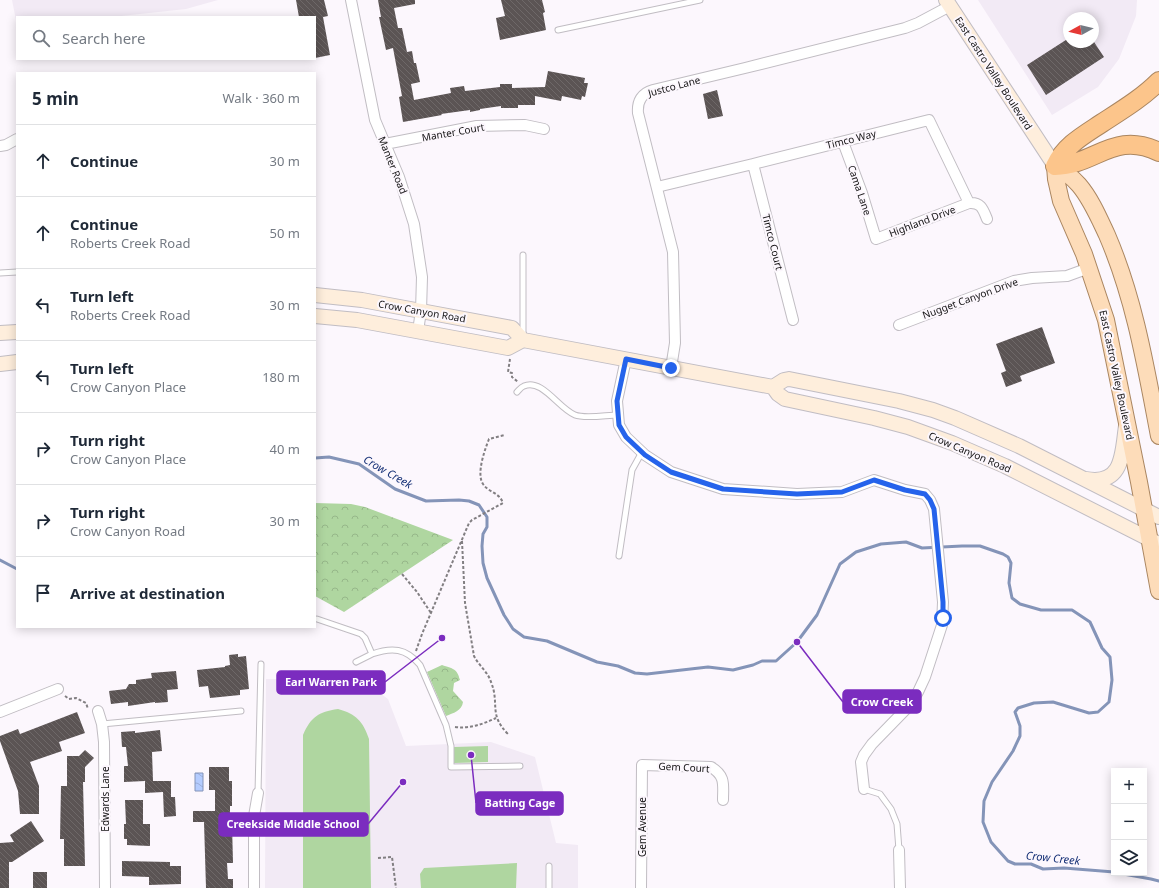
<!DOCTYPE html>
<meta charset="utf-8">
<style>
:root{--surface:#fff;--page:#f6f6f7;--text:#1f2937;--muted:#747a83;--line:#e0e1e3}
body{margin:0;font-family:"Noto Sans",sans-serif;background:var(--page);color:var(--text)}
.controls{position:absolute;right:12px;bottom:12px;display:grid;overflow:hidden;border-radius:0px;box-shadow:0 2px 10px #0003}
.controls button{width:36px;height:36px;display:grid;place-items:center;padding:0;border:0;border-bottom:1px solid var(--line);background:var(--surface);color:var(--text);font:20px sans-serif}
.compass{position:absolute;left:1063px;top:12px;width:36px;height:36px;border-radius:50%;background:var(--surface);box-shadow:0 2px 10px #0003;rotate:262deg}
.stop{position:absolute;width:12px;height:12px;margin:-9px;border:3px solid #2563eb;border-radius:50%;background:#fff}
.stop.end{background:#2563eb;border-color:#fff;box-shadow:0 1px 4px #0008}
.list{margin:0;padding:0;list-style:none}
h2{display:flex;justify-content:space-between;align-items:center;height:52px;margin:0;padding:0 16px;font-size:17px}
h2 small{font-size:13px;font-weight:400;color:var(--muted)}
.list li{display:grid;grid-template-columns:26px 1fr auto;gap:12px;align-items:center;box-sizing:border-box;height:72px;padding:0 16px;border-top:1px solid var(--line)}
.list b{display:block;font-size:15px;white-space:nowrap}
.list p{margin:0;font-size:13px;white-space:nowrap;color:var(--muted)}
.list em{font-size:13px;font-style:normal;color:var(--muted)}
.icon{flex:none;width:22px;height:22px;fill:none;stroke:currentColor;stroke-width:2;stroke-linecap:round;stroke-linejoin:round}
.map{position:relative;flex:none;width:1159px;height:888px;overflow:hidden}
.search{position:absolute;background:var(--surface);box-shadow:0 2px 10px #0003;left:16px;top:16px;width:300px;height:44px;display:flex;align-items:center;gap:10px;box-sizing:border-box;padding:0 14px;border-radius:0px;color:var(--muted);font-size:15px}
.panel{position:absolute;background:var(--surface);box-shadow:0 2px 10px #0003;left:16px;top:72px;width:300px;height:556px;border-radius:0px}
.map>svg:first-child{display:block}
.built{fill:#f2eaf5;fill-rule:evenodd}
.park{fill:url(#park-crowns)}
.pitch{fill:#afd6a0}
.water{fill:url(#water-waves);stroke:#8494b8}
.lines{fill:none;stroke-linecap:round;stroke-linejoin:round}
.stream{stroke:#8494b8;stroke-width:3}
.building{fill:url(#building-back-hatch)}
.lane-casing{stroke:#c1bdc3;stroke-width:7}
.street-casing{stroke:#c1bdc3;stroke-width:12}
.secondary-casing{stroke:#c1bdc3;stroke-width:16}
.primary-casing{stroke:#aa8661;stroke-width:18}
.highway-casing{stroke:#aa8661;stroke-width:20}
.path{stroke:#827f82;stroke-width:2;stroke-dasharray:3 2;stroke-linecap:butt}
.lane{stroke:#fff;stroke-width:5}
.street{stroke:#fff;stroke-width:10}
.secondary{stroke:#feeedc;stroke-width:14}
.primary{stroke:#fddcb9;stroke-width:16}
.highway{stroke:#fcc58b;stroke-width:18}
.route{stroke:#2563eb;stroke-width:5}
.labels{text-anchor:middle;stroke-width:4;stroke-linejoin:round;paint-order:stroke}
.street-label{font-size:10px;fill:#131213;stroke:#fcf7fd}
.water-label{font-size:11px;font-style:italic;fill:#153076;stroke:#fcf7fd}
.leader{fill:none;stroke:#7b2cbf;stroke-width:1.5}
.callout-dot{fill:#7b2cbf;stroke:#fcf7fd;stroke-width:1.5}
.callout{fill:#7b2cbf;stroke:#7b2cbf;stroke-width:1.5}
.callout-label{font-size:11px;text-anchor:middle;font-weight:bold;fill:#fff}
</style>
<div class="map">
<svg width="1159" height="888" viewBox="0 0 1159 888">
<defs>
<pattern id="park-crowns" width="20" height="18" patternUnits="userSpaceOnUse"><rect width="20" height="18" fill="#afd6a0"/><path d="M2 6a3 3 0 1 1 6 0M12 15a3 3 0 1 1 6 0" fill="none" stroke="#96b789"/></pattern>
<pattern id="water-waves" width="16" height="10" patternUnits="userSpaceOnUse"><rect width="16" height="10" fill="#b4ccff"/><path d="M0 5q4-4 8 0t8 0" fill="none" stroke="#9aaeda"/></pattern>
<pattern id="building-back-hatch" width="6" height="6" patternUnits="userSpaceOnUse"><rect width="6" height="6" fill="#5b5454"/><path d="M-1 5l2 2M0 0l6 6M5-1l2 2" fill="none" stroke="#6e6868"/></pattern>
</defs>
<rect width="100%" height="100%" fill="#fcf7fd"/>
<path class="built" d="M12,0H218L186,9L112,17H17V25Z
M978,0H1137L1136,16L1119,59L1098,87L1052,115ZM1069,18H1093V42H1069Z
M266,679H361L388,699L406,746L491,742L535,757L556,843L578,845V888H265Z"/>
<path class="park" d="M315,503L351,504L365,507L453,540L344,612L315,596Z
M442,665C453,669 457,668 460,680L454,683L453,691L463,702C462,711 453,713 446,716L427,672Z"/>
<path class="pitch" d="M338,709C356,714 363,721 369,739L371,888H303V735C311,717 318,712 338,709Z
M488,746V762L454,763V747Z
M517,863L516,888H421L420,874L424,868Z"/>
<path class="water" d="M195,773H203V791H195Z"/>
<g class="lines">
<path class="stream" d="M315,458L329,457L359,464L395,489L426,501L459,500L469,501L479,505L487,517V527L483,534L482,546L483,563L487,578L504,615L513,629L524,637L547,641L597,662L618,666L635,673L647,674L708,667L733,670L753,665L762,661H776L797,642L817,615L840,564L856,552L881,544L906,542L922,548L962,546H980L1003,554L1008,557L1011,563L1009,583L1012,598L1020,604L1041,610H1072L1090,622L1102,648L1110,657L1112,680L1109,702L1098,712L1089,713L1053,702L1034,703L1018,708L1015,712L1020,726V736L1013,751L992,782L984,801L983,822L991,842L1008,861L1015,864H1031L1043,869L1064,868L1114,872
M0,560L17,569
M1118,873L1151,879L1159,881"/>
</g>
<path class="building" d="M296,0H324L328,16L323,17L330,55L315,58V17H299Z
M378,0H415V4L394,8L398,28H402L407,52L412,51L414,63H416L420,82L411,84L414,100L451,93L450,88L464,86L465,91L500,87V84H512V88L545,87L548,71L585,78L584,83H588L585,97L582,96L581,100L562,96L561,101L535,96V105H518V108H501V106L480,109V110L470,112V110L441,114L442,115L403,122L399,97L402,96L393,48L386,50L379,17H381Z
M501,0H542L545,12L543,13L546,30L500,40L496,18L505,16Z
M1069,38V42H1094L1104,57L1046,95L1027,65Z
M717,90L723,116L708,119L703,94Z
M1042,327L1055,363L1020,376L1022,381L1006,387L1001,373L1006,371L996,344Z
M238,654V657L246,656L249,689L240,690V695L210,698L208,686L199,687L197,670L225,667V666L230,665L229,655Z
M176,671L178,689L167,690L168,702L155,703V702L128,706V702L111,704L109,691L126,689L129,684H136V680L152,678L151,673Z
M77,712L85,733L59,742L62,751L30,762L39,786V814H20L18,791L0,741V736L18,729L20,734Z
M160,730L162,751L152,752L153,781H171V797H175L176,816L164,817L163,792L145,793V781L124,782V766H128L126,747H122L121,732L135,731V733Z
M85,750L94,758L85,767V782H83L85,866H64V839H60L61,786H67V756H79Z
M209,767H229V781H232V806H230V824H232L233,863H227L228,879H233V888H206L204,822H193V811H215V790H209Z
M125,800H143V824H150V846L127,845V839H124V824H126Z
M31,821L44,841L12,862H9V888H0V843L14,842L10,835Z
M122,861L170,862V866H181V884L149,885V877L122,876Z
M33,872H47V888H33Z"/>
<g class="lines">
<defs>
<path id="lane" d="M558,30L700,0
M523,255V335
M0,273L17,272
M517,392C519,390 521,387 524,386C542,378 559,409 575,415C585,419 607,415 618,415
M619,556L632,470L642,452
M317,619L361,634L365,638L372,654L356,662
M372,654C392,647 406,648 420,665L446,725L451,746V767L520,766
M102,724L241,711
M864,789L880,794L891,809L897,824L899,850
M258,793L261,664
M549,866V888"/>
<path id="street" d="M351,0L375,120L399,177L414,224L422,277L421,311L418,331
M843,142L862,193L876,239L969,203
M385,144L477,126L525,125L544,129
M0,146L6,145L17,139
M753,164L793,320
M657,187L753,164L929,120L969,203C981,202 983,209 987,219
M899,325L1014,281L1032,278L1067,276L1089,268
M626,359L617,401L619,425L626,437L645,455L671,472L723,489L797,494L842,492L874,480L905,490L925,494L930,500L934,509L943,602L942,625L925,677L918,692L909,706L872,744L864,755L861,762L864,789
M671,368L675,343L673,252L638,113C637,101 642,93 653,90L745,68L905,28L918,23L950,6
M98,711L102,724L104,742L105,888
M0,712L58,689
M899,850L900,888
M254,888V816L258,793
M641,888L642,765L711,767C726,776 723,785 723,800"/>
<path id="secondary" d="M946,0L1055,166
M315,295L362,300L512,328L523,340
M315,316L357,320L508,348L523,340L773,387L784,380L789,379L899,401L933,410L955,418L1019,446L1159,517
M0,333L17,332
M0,364L17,362
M773,387L778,394L785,399L874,418L908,427L952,443L1005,466L1159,544
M1086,479C1124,486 1122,452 1126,426"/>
<path id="primary" d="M1055,166L1056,179L1061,201L1084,254L1106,320L1139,482L1159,591
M1055,166C1064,171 1072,177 1079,185C1091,199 1099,218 1107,235C1135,300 1146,368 1159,436"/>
<path id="highway" d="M1159,81C1142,98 1122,110 1102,123C1084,135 1065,145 1055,166C1096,165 1114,130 1159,152"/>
</defs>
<use href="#lane" class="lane-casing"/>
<use href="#street" class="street-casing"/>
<use href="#secondary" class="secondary-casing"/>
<use href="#primary" class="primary-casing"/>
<use href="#highway" class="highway-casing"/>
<path class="path" d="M510,359L508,372L512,373V377L518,382
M462,541L465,603L474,656C479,666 488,672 491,682C500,704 488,714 508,734
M402,574L417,592L431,613
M416,651L422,634L469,523L472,520L503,503C499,492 489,493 483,484C476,474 485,449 489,439L505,435
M65,696L69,699L76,698L86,703L88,709
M455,727C470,729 483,724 496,718
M378,858L392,857L396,888"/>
<use href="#lane" class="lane"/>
<use href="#street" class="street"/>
<use href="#secondary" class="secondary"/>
<use href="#primary" class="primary"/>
<use href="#highway" class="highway"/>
</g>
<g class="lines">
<path class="route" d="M671,368L626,359L617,401L619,425L626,437L645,455L671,472L723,489L797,494L842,492L874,480L905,490L925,494L930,500L934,509L943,602V618"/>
</g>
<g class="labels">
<g class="street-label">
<text transform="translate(994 73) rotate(57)" y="4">East Castro Valley Boulevard</text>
<text transform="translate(674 86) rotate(-15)" y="4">Justco Lane</text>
<text transform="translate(453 132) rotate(-10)" y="4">Manter Court</text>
<text transform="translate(851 139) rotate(-14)" y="4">Timco Way</text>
<text transform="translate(393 165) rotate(68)" y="4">Manter Road</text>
<text transform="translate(860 190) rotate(71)" y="4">Cama Lane</text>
<text transform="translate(922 221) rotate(-21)" y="4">Highland Drive</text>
<text transform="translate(773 242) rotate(76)" y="4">Timco Court</text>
<text transform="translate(970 298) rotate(-20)" y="4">Nugget Canyon Drive</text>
<text transform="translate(422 311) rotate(10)" y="4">Crow Canyon Road</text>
<text transform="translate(1117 375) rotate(78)" y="4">East Castro Valley Boulevard</text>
<text transform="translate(970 452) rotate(23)" y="4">Crow Canyon Road</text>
<text transform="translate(684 767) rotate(3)" y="4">Gem Court</text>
<text transform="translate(105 799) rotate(-90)" y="4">Edwards Lane</text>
<text transform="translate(642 827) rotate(-90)" y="4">Gem Avenue</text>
</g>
<g class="water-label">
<text transform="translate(388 472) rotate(30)" y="4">Crow Creek</text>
<text transform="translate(1053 858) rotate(6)" y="4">Crow Creek</text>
</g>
</g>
<path class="leader" d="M442 638L385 682M797 642L843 702M471 755L476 803M403 782L368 824"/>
<g class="callout-dot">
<circle cx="442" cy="638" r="4"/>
<circle cx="797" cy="642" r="4"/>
<circle cx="471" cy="755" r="4"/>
<circle cx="403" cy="782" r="4"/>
</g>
<g class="callout">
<rect x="277" y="671" width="108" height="23" rx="4"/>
<rect x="843" y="690" width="78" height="23" rx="4"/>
<rect x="476" y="792" width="87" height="23" rx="4"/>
<rect x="219" y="813" width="149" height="23" rx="4"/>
</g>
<g class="callout-label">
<text x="331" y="686">Earl Warren Park</text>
<text x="882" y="706">Crow Creek</text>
<text x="520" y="807">Batting Cage</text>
<text x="293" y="828">Creekside Middle School</text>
</g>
</svg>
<div class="controls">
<button>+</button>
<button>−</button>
<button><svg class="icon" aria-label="layers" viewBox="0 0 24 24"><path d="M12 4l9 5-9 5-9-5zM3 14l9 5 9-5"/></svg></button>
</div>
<svg class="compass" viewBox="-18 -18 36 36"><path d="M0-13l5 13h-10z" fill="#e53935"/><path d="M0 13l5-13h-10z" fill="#747a83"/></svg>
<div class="stop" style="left:943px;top:618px"></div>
<div class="stop end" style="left:671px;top:368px"></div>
<div class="search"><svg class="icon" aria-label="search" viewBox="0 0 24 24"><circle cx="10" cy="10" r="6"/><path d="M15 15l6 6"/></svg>Search here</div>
<section class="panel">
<h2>5 min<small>Walk · 360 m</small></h2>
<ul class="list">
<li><svg class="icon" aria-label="ahead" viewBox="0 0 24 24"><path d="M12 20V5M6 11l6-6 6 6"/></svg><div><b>Continue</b></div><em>30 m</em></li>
<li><svg class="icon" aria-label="ahead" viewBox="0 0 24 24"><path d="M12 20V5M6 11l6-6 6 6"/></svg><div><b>Continue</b><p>Roberts Creek Road</p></div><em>50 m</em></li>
<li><svg class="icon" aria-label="left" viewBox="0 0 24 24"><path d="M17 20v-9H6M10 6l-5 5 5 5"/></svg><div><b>Turn left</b><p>Roberts Creek Road</p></div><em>30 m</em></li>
<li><svg class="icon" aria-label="left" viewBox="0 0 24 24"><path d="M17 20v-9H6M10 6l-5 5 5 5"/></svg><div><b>Turn left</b><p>Crow Canyon Place</p></div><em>180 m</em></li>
<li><svg class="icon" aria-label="right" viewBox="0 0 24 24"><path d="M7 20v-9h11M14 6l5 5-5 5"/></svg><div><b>Turn right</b><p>Crow Canyon Place</p></div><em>40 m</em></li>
<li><svg class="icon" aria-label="right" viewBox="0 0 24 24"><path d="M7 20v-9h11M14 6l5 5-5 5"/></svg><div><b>Turn right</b><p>Crow Canyon Road</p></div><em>30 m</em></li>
<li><svg class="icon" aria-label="arrive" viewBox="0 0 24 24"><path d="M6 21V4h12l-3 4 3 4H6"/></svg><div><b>Arrive at destination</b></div></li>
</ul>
</section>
</div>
